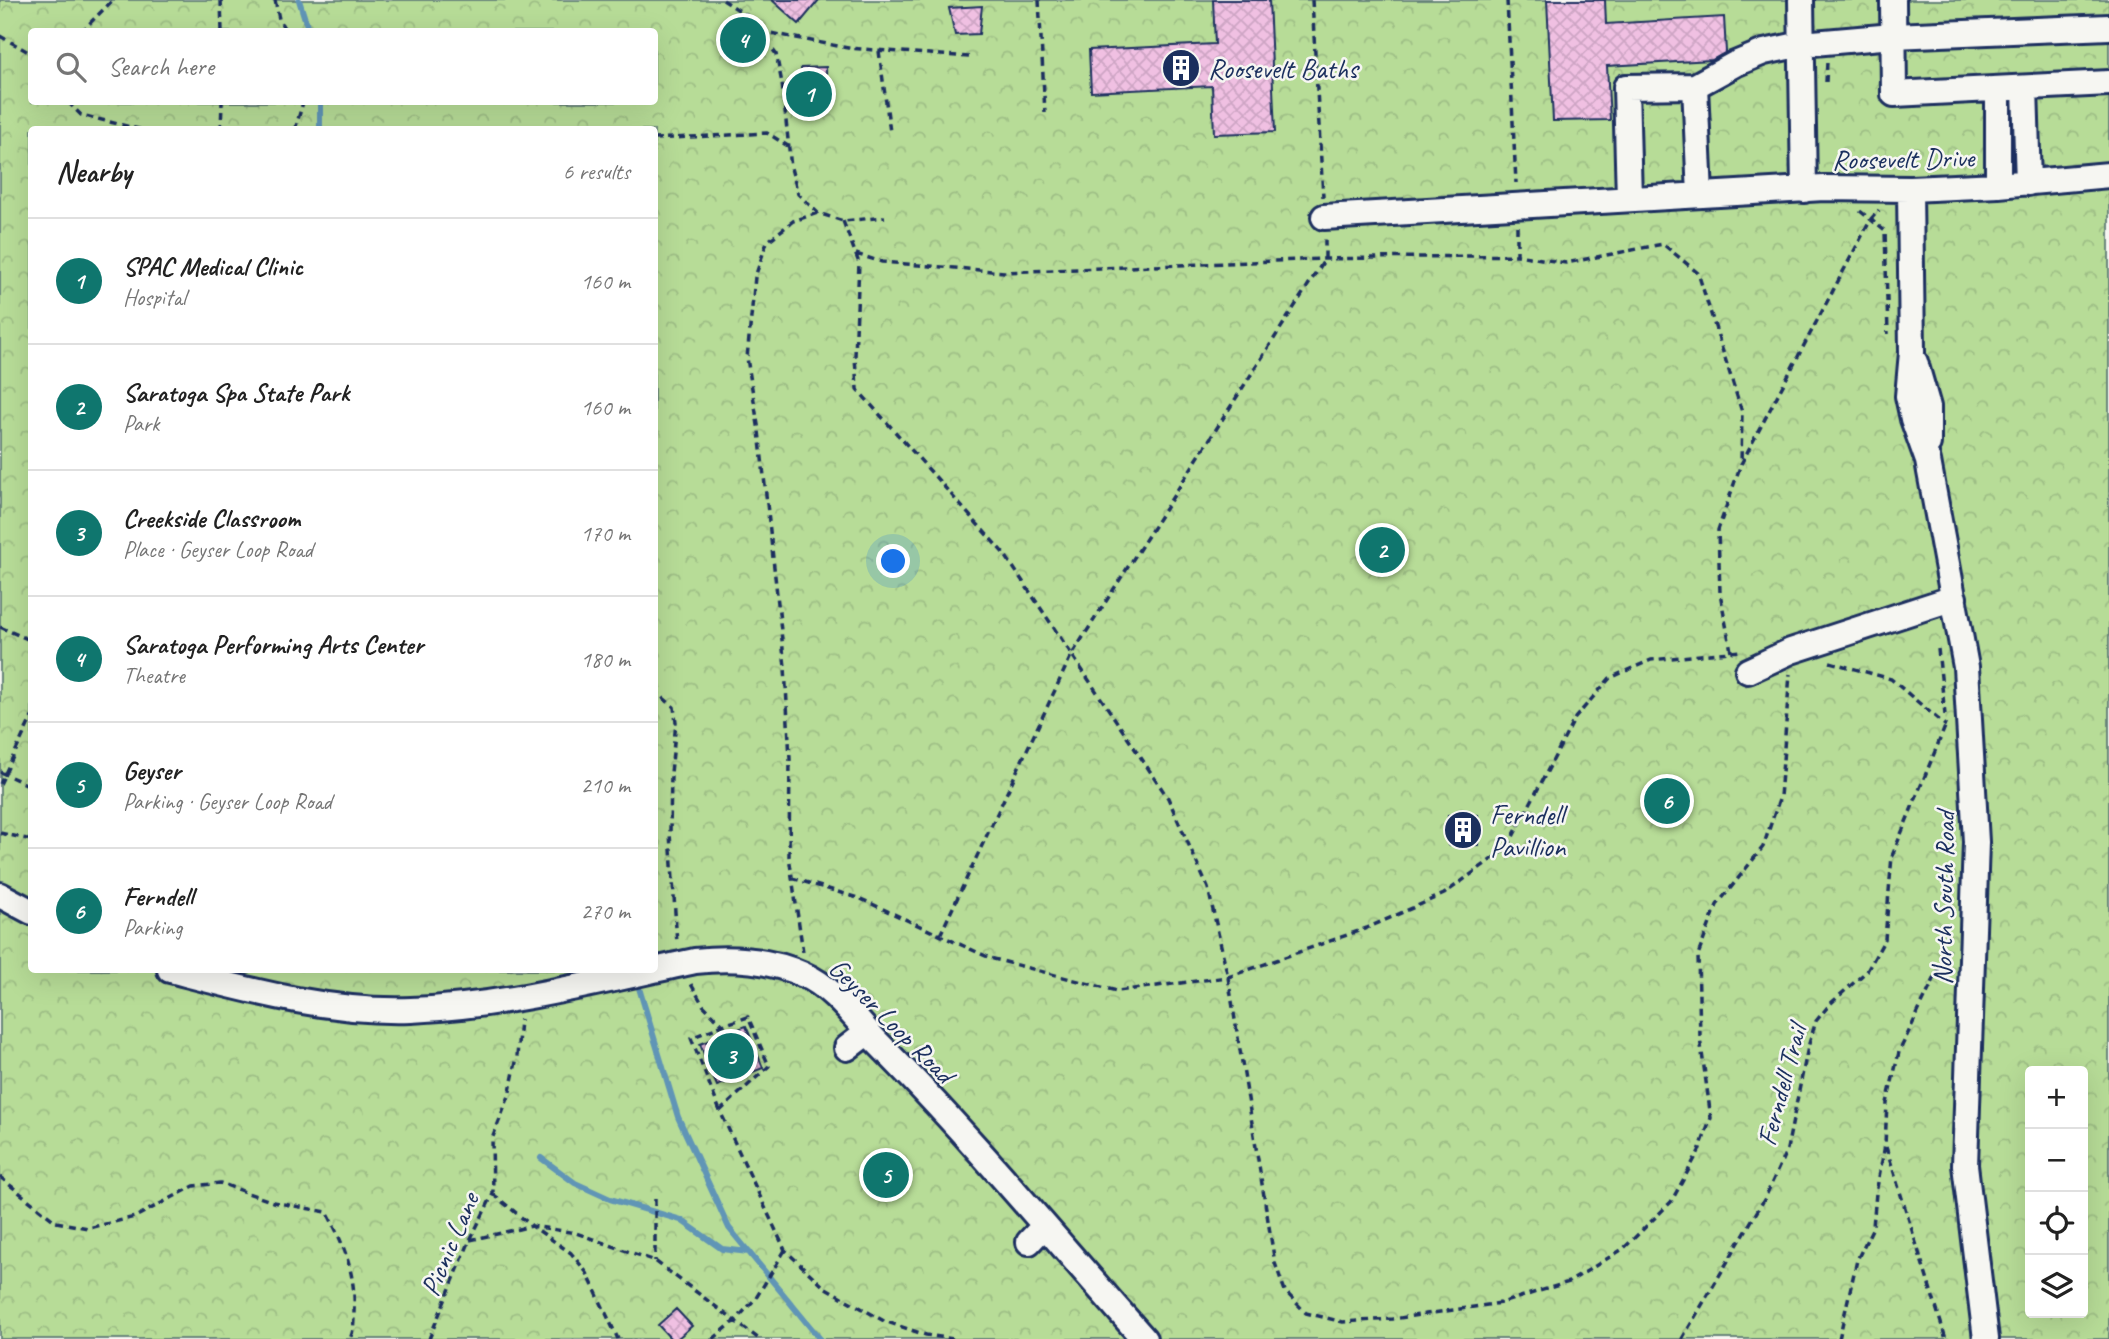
<!DOCTYPE html>
<meta charset="utf-8">
<style>
:root{--surface:#fff;--page:#f6f6f6;--text:#222;--muted:#767676;--line:#e0e0e0;--accent:#0f766e}
body{margin:0;font-family:Caveat,sans-serif;background:var(--page);color:var(--text)}
.controls{position:absolute;right:21px;bottom:21px;display:grid;overflow:hidden;border-radius:7px;box-shadow:0 7px 28px #0002}
.controls button{width:63px;height:63px;display:grid;place-items:center;padding:0;border:0;border-bottom:2px solid var(--line);background:var(--surface);color:var(--text);font:35px sans-serif}
.you{position:absolute;left:894px;top:562px;width:24px;height:24px;margin:-18px;border:5px solid #fff;border-radius:50%;background:#1a73e8;box-shadow:0 0 0 10px #1a73e833}
.badge{display:grid;place-items:center;width:46px;height:46px;border-radius:50%;background:var(--accent);color:#fff;font-size:23px;font-weight:700}
.pin{position:absolute;translate:-50% -50%;border:4px solid #fff;box-shadow:0 2px 7px #0006}
.list{margin:0;padding:0;list-style:none}
h2{display:flex;justify-content:space-between;align-items:center;height:91px;margin:0;padding:0 28px;font-size:30px}
h2 small{font-size:23px;font-weight:400;color:var(--muted)}
.list li{display:grid;grid-template-columns:46px 1fr auto;gap:21px;align-items:center;box-sizing:border-box;height:126px;padding:0 28px;border-top:2px solid var(--line)}
.list b{display:block;font-size:26px;white-space:nowrap}
.list p{margin:0;font-size:23px;white-space:nowrap;color:var(--muted)}
.list em{font-size:23px;font-style:normal;color:var(--muted)}
.icon{flex:none;width:38px;height:38px;fill:none;stroke:currentColor;stroke-width:2;stroke-linecap:round;stroke-linejoin:round}
.map{position:relative;flex:none;width:2109px;height:1339px;overflow:hidden}
.search{position:absolute;background:var(--surface);box-shadow:0 7px 28px #0002;left:28px;top:28px;width:630px;height:77px;display:flex;align-items:center;gap:18px;box-sizing:border-box;padding:0 24px;border-radius:7px;color:var(--muted);font-size:26px}
.panel{position:absolute;background:var(--surface);box-shadow:0 7px 28px #0002;left:28px;top:126px;width:630px;height:847px;border-radius:7px}
.map>svg:first-child{display:block}
.park{fill:url(#park-crowns);stroke:#69867a;stroke-width:2;fill-rule:evenodd}
.lines{fill:none;stroke-linecap:round;stroke-linejoin:round}
.stream{stroke:#6195b6;stroke-width:6}
.building{fill:url(#building-cross-hatch);stroke:#1b2f5e;stroke-width:2}
.minor-casing{stroke:#1b2f5e;stroke-width:30}
.path{stroke:#1b2f5e;stroke-width:3.5;stroke-dasharray:7 5;stroke-linecap:butt}
.minor{stroke:#f6f6f2;stroke-width:24}
.labels{text-anchor:middle;stroke-width:5;stroke-linejoin:round;paint-order:stroke}
.poi-label{font-size:28px;fill:#1b2f5e;stroke:#f6f6f2;text-anchor:start}
.street-label{font-size:28px;fill:#1b2f5e;stroke:#f6f6f2}
</style>
<div class="map">
<svg width="2109" height="1339" viewBox="0 0 2109 1339">
<defs>
<pattern id="park-crowns" width="20" height="18" patternUnits="userSpaceOnUse" patternTransform="scale(1.75)"><rect width="20" height="18" fill="#b7dc97"/><path d="M2 6a3 3 0 1 1 6 0M12 15a3 3 0 1 1 6 0" fill="none" stroke="#9dbd85"/></pattern>
<pattern id="building-cross-hatch" width="8" height="8" patternUnits="userSpaceOnUse" patternTransform="scale(1.75)"><rect width="8" height="8" fill="#f0c0e2"/><path d="M0 0l8 8M0 8l8-8" fill="none" stroke="#cda5c4"/></pattern>
</defs>
<rect width="100%" height="100%" fill="#f6f6f2"/>
<filter id="ink" filterUnits="userSpaceOnUse"><feTurbulence type="fractalNoise" baseFrequency=".0143" numOctaves="2"/><feDisplacementMap in="SourceGraphic" scale="14" xChannelSelector="R" yChannelSelector="G"/><feConvolveMatrix kernelMatrix="1 2 1 2 8 2 1 2 1" color-interpolation-filters="sRGB"/></filter>
<g filter="url(#ink)">
<path class="park" d="M0,0H2109V1339H0ZM32,32H654V102H32ZM32,130H654V970H32ZM2030,1071H2083V1313H2030Z"/>
<g class="lines">
<path class="stream" d="M299,0L309,32
M320,102V130
M636,978L678,1117L729,1228L820,1339
M541,1158L575,1183L610,1199L681,1220L722,1249L749,1252"/>
</g>
<path class="building" d="M772,0H819L799,24Z
M1213,0H1269L1275,132L1214,134L1212,86L1091,92L1089,50L1215,44Z
M1547,0H1605L1606,24L1724,17L1726,52L1712,60L1607,66L1610,120L1553,121Z
M982,6L979,34L955,35L949,8Z
M826,67L827,109L791,110L790,79L802,78L801,68Z
M1448,815H1478V845H1448Z
M746,1026L763,1068L717,1086L700,1044Z
M676,1309L692,1326L677,1339H671L658,1325Z"/>
<g class="lines">
<defs>
<path id="minor" d="M1801,0L1804,190
M1893,0L1894,94L2109,83
M1695,86L1735,64L1764,52L1802,44L1893,36L2109,27
M2025,88L2028,183
M1998,89V185
M1910,189L1912,352L1908,396L1913,419L1928,461L1966,667L1976,842L1965,1165L1986,1339
M1629,199L1626,87L1695,86L1700,195
M1324,217L1824,188L1910,189L1998,185L2109,175
M1915,362L1928,407V443
M1748,671L1791,651L1954,598
M0,895L32,912
M170,970C248,990 330,1013 411,1010C507,1006 602,981 695,961C733,957 769,959 804,975C833,987 856,1020 878,1043C971,1137 1056,1240 1144,1339
M847,1048L868,1032
M1029,1242L1044,1226"/>
</defs>
<use href="#minor" class="minor-casing"/>
<path class="path" d="M221,0L222,32
M275,0L279,19L286,32
M723,0L746,15L776,54L782,83L791,168L798,194L818,213L843,221L885,217
M1039,0L1045,113
M1312,0L1323,197
M1507,0L1516,183
M760,31L848,48L969,57
M81,32L113,0
M0,36L32,54
M879,51L890,132
M1826,82L1827,62
M68,102L81,115L143,130
M221,130L222,102
M295,130L303,102
M654,139L767,133L788,146
M1860,211L1885,231L1888,334
M843,221L859,263L855,356L857,389L1005,555L1168,798L1208,888L1228,977L1275,1263L1285,1291L1306,1313L1343,1322L1393,1319L1501,1303L1569,1282L1623,1249L1671,1202L1699,1151L1711,1118L1700,1038L1698,955L1717,905L1763,847L1780,797L1790,674
M1517,226V255L1566,263L1663,244L1698,273L1742,412L1741,464
M856,254L882,262L1004,272L1325,259L1517,255
M0,627L32,641
M1938,649L1945,715
M1731,651L1720,593L1718,530L1741,464L1871,219L1879,210
M1830,662L1891,679L1946,726
M654,690L674,707L676,722L671,773L670,833L677,944
M0,772L26,784H32
M0,784L32,717
M0,833L32,840
M792,878L861,899L990,958L1117,991L1228,977L1367,928L1444,894L1507,848L1575,718L1610,678L1651,660L1740,651
M940,935L1071,656L1325,259V238
M803,952L789,856L790,759L785,667L759,431L747,358L755,277L767,242L793,221L818,213
M691,984L703,1005L723,1025L748,1017L769,1066L720,1111L785,1250L824,1287L884,1321L926,1335L953,1339
M720,1111L691,1038L723,1025
M1886,1147L1946,1339
M0,1177L56,1222L88,1228L135,1217L194,1186L220,1183L273,1202L327,1212C344,1245 356,1274 354,1312C354,1322 354,1330 350,1339
M493,1194L532,1226L576,1233L655,1261L759,1339
M655,1199V1261
M470,1240L532,1226L571,1253L587,1273L618,1339
M429,1339L470,1240L493,1194L492,1139L509,1096L517,1057L520,1019
M713,1339L736,1320L756,1298L785,1250
M1682,1339L1765,1198L1787,1149L1808,1047L1816,1021L1830,1004L1867,971L1885,939L1892,856L1945,727
M1839,1339L1857,1260L1873,1227L1876,1193L1885,1145L1887,1103L1899,1052L1949,948"/>
<use href="#minor" class="minor"/>
</g>
</g>
<defs>
<symbol id="building-disc" viewBox="-11 -11 22 22"><circle r="9.5" fill="#1b2f5e" stroke="#f6f6f2"/><path d="M-4-6H4V6H1V3H-1V6H-4ZM-2.5-4.3h1.7v1.8h-1.7ZM.8-4.3h1.7v1.8H.8ZM-2.5-1h1.7V.8h-1.7ZM.8-1h1.7V.8H.8Z" fill="#fff"/></symbol>
</defs>
<g fill-rule="evenodd">
<use href="#building-disc" x="1159" y="46" width="44" height="44"/>
<use href="#building-disc" x="1441" y="808" width="44" height="44"/>
</g>
<g class="labels">
<g class="poi-label">
<text x="1208" y="78">Roosevelt Baths</text>
<text x="1490" y="824">Ferndell<tspan x="1490" dy="32">Pavillion</tspan></text>
</g>
<g class="street-label">
<text transform="translate(1903 158) rotate(-1)" y="10">Roosevelt Drive</text>
<text transform="translate(1943 898) rotate(-89)" y="10">North South Road</text>
<text transform="translate(892 1020) rotate(45)" y="10">Geyser Loop Road</text>
<text transform="translate(1781 1085) rotate(-75)" y="10">Ferndell Trail</text>
<text transform="translate(449 1244) rotate(-67)" y="10">Picnic Lane</text>
</g>
</g>
</svg>
<div class="controls">
<button>+</button>
<button>−</button>
<button><svg class="icon" aria-label="locate" viewBox="0 0 24 24"><circle cx="12" cy="12" r="6"/><path d="M12 2v4M12 18v4M2 12h4M18 12h4"/></svg></button>
<button><svg class="icon" aria-label="layers" viewBox="0 0 24 24"><path d="M12 4l9 5-9 5-9-5zM3 14l9 5 9-5"/></svg></button>
</div>
<div class="you"></div>
<div class="pin badge" style="left:809px;top:94px">1</div>
<div class="pin badge" style="left:1382px;top:550px">2</div>
<div class="pin badge" style="left:731px;top:1056px">3</div>
<div class="pin badge" style="left:743px;top:40px">4</div>
<div class="pin badge" style="left:886px;top:1175px">5</div>
<div class="pin badge" style="left:1667px;top:801px">6</div>
<div class="search"><svg class="icon" aria-label="search" viewBox="0 0 24 24"><circle cx="10" cy="10" r="6"/><path d="M15 15l6 6"/></svg>Search here</div>
<section class="panel">
<h2>Nearby<small>6 results</small></h2>
<ul class="list">
<li><span class="badge">1</span><div><b>SPAC Medical Clinic</b><p>Hospital</p></div><em>160 m</em></li>
<li><span class="badge">2</span><div><b>Saratoga Spa State Park</b><p>Park</p></div><em>160 m</em></li>
<li><span class="badge">3</span><div><b>Creekside Classroom</b><p>Place · Geyser Loop Road</p></div><em>170 m</em></li>
<li><span class="badge">4</span><div><b>Saratoga Performing Arts Center</b><p>Theatre</p></div><em>180 m</em></li>
<li><span class="badge">5</span><div><b>Geyser</b><p>Parking · Geyser Loop Road</p></div><em>210 m</em></li>
<li><span class="badge">6</span><div><b>Ferndell</b><p>Parking</p></div><em>270 m</em></li>
</ul>
</section>
</div>
